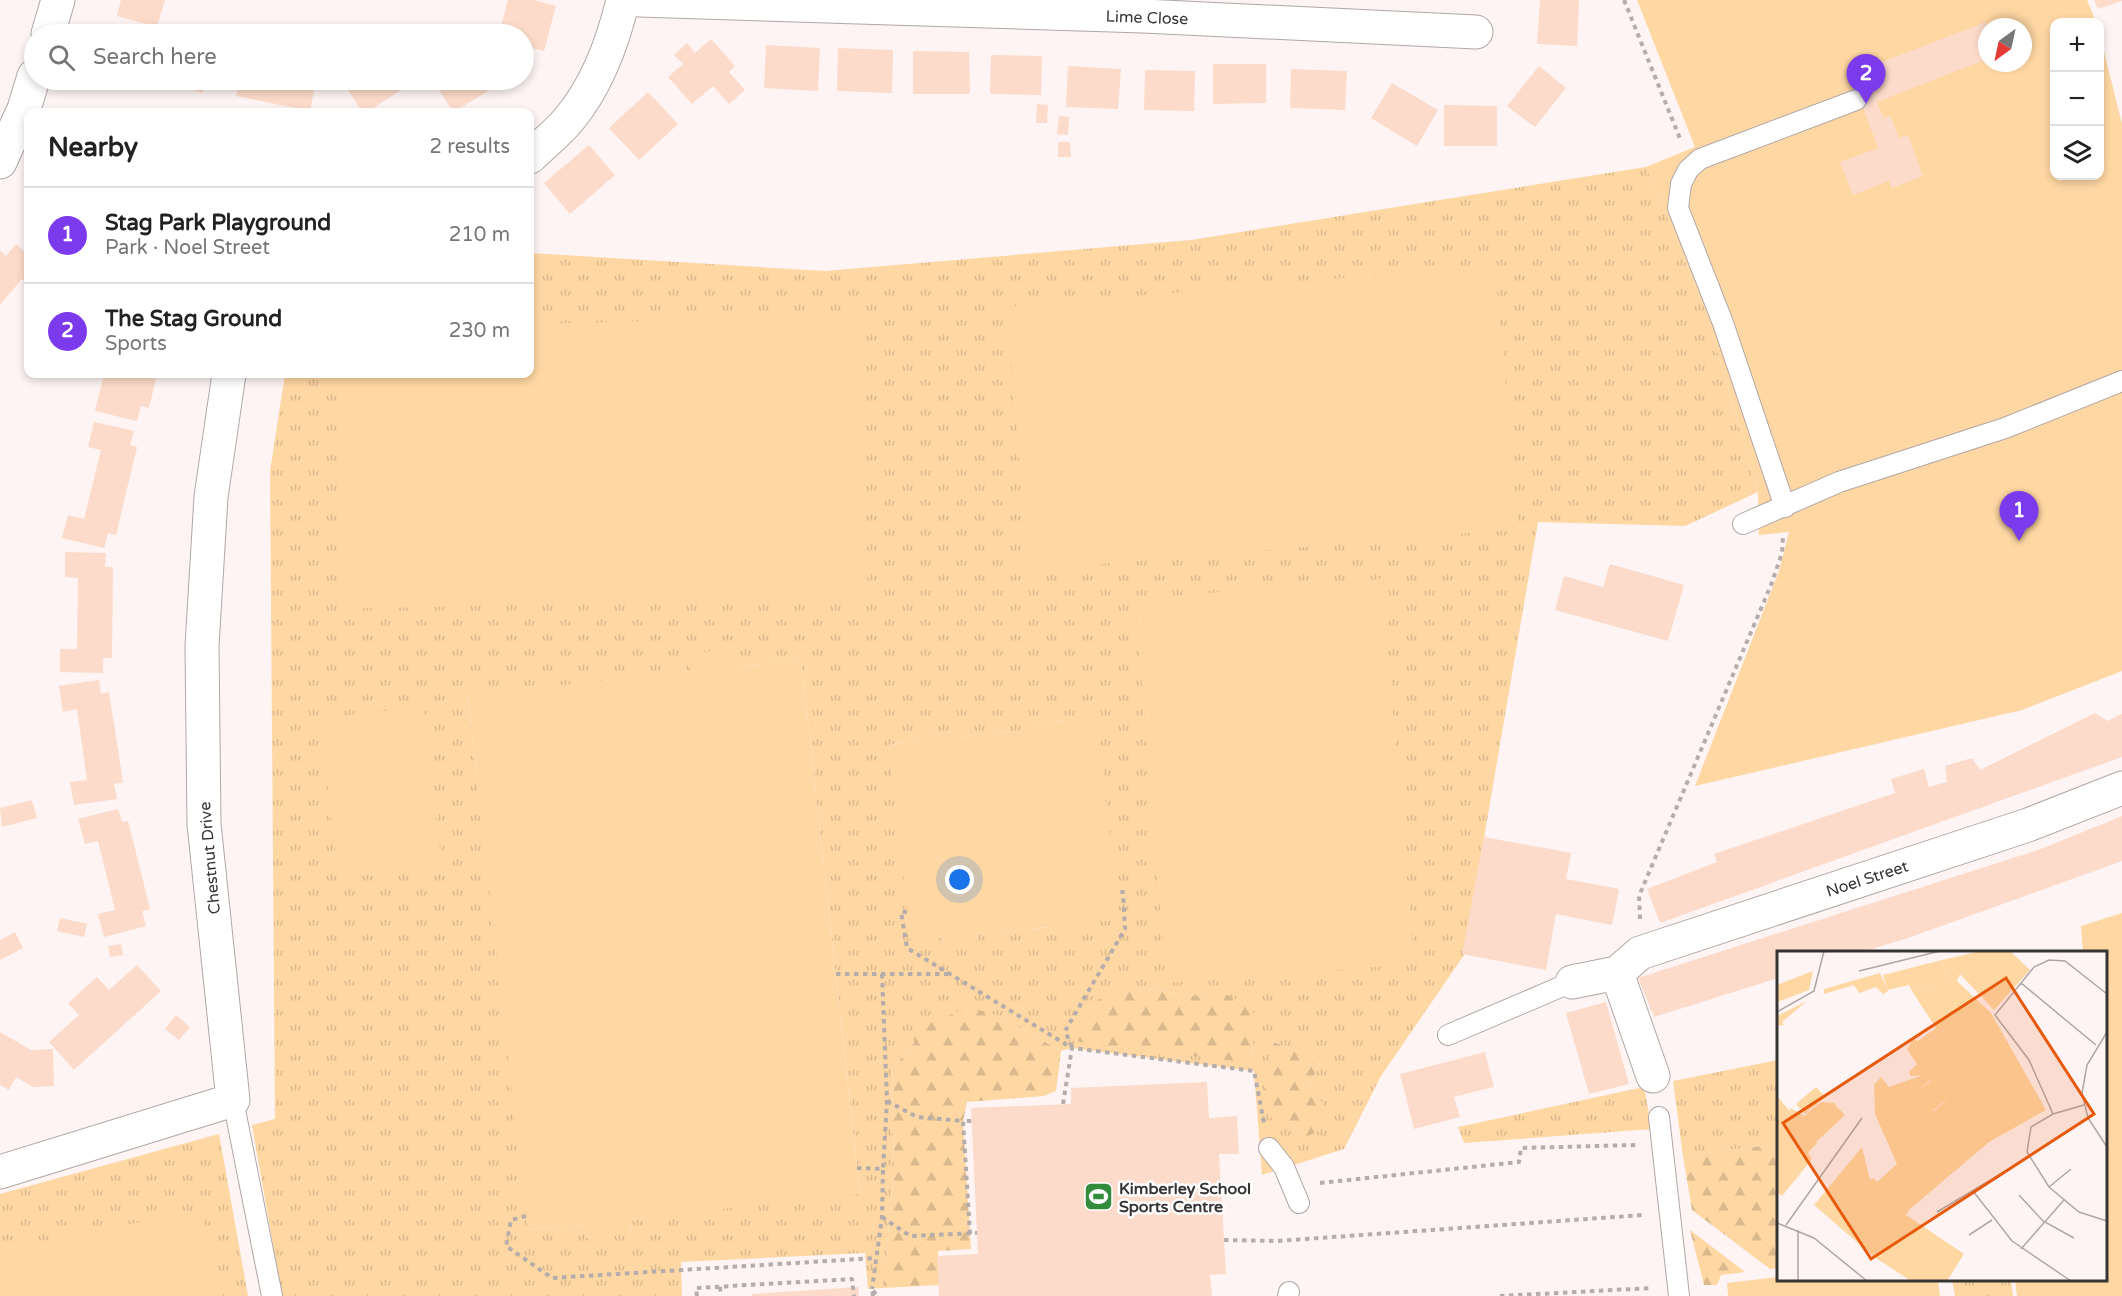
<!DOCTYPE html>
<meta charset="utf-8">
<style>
:root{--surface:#fff;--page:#f6f6f6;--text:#222;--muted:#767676;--line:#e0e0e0;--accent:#7c3aed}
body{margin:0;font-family:"Varela Round",sans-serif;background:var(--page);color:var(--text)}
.controls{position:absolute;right:18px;top:18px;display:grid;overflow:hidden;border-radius:12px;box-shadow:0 3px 9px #0003}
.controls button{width:54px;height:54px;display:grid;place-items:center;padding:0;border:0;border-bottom:2px solid var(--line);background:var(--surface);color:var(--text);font:30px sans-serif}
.compass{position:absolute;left:1978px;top:18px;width:54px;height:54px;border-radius:50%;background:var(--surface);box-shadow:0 3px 9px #0003;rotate:213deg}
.you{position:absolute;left:960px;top:880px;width:21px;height:21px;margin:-15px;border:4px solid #fff;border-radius:50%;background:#1a73e8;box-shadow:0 0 0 9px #1a73e833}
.badge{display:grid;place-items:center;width:39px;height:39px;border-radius:50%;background:var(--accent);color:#fff;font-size:20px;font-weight:700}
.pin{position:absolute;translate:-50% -50px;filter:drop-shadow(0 2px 3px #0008)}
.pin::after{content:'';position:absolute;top:32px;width:21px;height:18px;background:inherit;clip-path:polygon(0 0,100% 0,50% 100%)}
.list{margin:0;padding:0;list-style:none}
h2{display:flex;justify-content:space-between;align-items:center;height:78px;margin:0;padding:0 24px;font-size:26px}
h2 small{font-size:20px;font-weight:400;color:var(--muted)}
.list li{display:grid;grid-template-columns:39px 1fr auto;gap:18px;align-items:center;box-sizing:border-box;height:96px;padding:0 24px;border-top:2px solid var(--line)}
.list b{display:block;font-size:22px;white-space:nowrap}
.list p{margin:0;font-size:20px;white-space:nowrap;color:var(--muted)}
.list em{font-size:20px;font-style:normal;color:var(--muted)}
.icon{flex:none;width:33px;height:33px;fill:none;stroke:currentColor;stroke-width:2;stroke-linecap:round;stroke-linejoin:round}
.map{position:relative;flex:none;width:2122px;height:1296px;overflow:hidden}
.search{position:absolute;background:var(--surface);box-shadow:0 3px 9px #0003;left:24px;top:24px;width:510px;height:66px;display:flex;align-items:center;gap:15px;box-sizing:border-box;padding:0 21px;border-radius:33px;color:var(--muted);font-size:22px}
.panel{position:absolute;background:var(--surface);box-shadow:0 3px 9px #0003;left:24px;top:108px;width:510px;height:270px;border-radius:12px}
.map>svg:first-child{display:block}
.grass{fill:url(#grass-tufts);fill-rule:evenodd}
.forest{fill:url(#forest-firs)}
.park{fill:#fed7a3;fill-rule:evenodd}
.building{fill:#fcdbca}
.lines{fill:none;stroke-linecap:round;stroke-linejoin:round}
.service-casing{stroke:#b0a7a6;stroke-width:22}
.minor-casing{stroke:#b0a7a6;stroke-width:35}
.path{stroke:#b4adac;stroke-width:4;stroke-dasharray:4.5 4.5;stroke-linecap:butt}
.service{stroke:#fff;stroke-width:20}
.minor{stroke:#fff;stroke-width:33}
.labels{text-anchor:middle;stroke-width:5;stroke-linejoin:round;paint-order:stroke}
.street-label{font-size:16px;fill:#373434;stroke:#fff}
.poi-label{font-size:16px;font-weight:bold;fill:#373434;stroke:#fff;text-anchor:start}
.inset-road{fill:none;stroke:#aea7a7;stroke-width:1.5}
.view{fill:#e8590c;fill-opacity:0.15;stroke:#e8590c;stroke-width:3}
.inset-edge{fill:none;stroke:#373434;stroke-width:3}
</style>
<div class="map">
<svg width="2122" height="1296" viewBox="0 0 2122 1296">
<defs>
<pattern id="grass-tufts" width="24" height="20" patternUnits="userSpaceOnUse" patternTransform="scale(1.5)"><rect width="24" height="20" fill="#fed7a3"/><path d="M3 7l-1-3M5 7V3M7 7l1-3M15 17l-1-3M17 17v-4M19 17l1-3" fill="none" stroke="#dab98d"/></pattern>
<pattern id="forest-firs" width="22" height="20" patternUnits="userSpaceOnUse" patternTransform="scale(1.5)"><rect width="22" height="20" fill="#fed7a3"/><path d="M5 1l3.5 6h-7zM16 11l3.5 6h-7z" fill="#dab98d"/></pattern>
</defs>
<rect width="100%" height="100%" fill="#fef4f3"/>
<path class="grass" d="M1646,167L1705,309L1758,492L1685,526L1538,522L1464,955L1381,1076L1344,1149L1262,1175L1254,1071L1072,1048L1061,1051L999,1016L914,1043L892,1069L894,1171L883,1288L868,1289L865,1253L681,1262L682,1296H282L252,1125L275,1119L270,471L285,374H530V253L825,271L1191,240ZM737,650L738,667L801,659L860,1193L630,1219L631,1233L586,1238L582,1224L528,1230L468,696L692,671L691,653ZM1063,720L1086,929L1052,933L1051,927L977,934L978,940L944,943L888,745L923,741V735L954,732L956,737L1032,730L1031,724ZM1131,987L1214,998L1253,1034L1252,1063ZM1273,1041L1320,1062L1310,1086L1323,1105L1304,1138L1286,1117L1271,1060Z
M1778,1060V1144L1683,1156L1673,1081Z
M1644,1087L1652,1129L1464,1143L1458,1127Z
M219,1134L248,1296H0V1194Z
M1952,1280H2011L2013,1296H1955Z"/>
<path class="forest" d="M1131,987L1214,998L1226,994L1248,1006L1261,1021L1253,1034L1252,1063L1079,1042L1075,1037L1097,1000Z
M969,1007L999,1016L1061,1051L1056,1091L1044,1096L967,1102L963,1121L971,1249L938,1251L939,1285L883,1288L894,1171L892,1069L914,1043L913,1030Z
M1272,1041L1320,1061L1310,1086L1323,1104L1322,1129L1304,1138L1286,1117L1269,1118L1264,1099Z
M1778,1144V1268L1770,1269L1692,1210L1683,1156Z
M1690,1230L1745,1272L1721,1275L1717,1285H1704Z"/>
<path class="park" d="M1637,0H2087L2096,22H2054V176H2100V36L2122,124V671L2022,710L1695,786L1779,571L1789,532L1759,535L1758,492L1705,309L1646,167L1695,147ZM1987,27H2023V63H1987Z
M1495,265L1518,529L1029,570L1006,307Z
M861,316L868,596L345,609L338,374H530V324Z
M1382,579L1414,964L1166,983L1135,599Z
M738,649L739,667L801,659L860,1194L630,1219L631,1234L586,1238L582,1224L527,1230L468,695L691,671V653Z
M424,707L442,867L338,878L320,718Z
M1063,720L1064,726L1097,723L1119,919L1086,923V930L1052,933L1050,927L977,934L978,940L944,944L943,938L911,942L888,745L923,741V735L955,732L956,737L1031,730V724Z
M2122,913V1296H2017L2015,1280H2106V952H2083L2081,926Z
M202,1210L219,1296H0V1249Z
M1778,1277V1280H1938L1940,1296H1728L1727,1283Z"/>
<path class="building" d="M121,0H165L157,27L117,16Z
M508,0H534L556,6L544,51L524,46V34H499Z
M1540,0H1579L1577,46L1537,44Z
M2094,0H2122V1L2098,9Z
M1986,22L1987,59L1877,102L1884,118L1890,115L1899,138L1908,135L1923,176L1892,188L1889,181L1853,195L1840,162L1878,148L1860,100L1873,95L1864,69Z
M711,39L735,66L729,72L745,90L729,104L713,86L692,104L668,77L683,64L674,55L687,43L695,53Z
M766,45L820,48L818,91L764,88Z
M838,48L893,50L892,93L837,91Z
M913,51L969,52L970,94H913Z
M991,55L1042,56L1041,95L990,94Z
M1213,64H1266V103L1213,104Z
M1068,66L1121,69L1118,109L1066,107Z
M1539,66L1566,88L1535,127L1507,106Z
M1291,69L1347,71L1345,110L1290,108Z
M1145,70L1195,71L1194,111L1144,110Z
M162,80H207L202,93Z
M239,80H316L310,111L236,96Z
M347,80H405L409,85L367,112H362L343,82Z
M435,80H500L502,83L453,112L433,81Z
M1392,83L1438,110L1417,146L1371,118Z
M648,92L678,124L639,160L609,128Z
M1037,104L1048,105L1047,123H1036Z
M1444,105L1497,106V146H1444Z
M1059,116L1069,117L1068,135L1057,134Z
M1058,142H1070L1071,157H1058Z
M589,145L615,175L570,214L544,183Z
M16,244L28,254V284L22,279L0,305V250L6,256Z
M104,374H157L149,408L141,406L137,421L95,411Z
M94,422L134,431L130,445L137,447L116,535L108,533L104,548L62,538L68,515L84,519L101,450L88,447Z
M65,552L106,553L105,567H113L112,658H103V673L60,672V649H77L78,578L65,577Z
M1610,564L1684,585L1668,641L1555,610L1564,576L1603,587Z
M99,680L101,694L109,692L123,782L114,784L117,799L74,805L70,782L87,780L77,709L63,712L59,686Z
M2095,713L2107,721L2122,714V757L1660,923L1647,889L1717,862L1714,854L1895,793L1891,779L1924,769L1929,787L1947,782L1945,766L1972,758L1980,770Z
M32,800L37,818L2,827L0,808Z
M118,809L122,822L128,821L150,909L142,911L146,926L104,937L98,914L115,910L98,841L85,844L78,819Z
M2122,816V861L1908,938L1862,952H1778V978L1654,1017L1638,978L2041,849Z
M1484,837L1571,853L1566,879L1619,889L1612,925L1556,914L1546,970L1462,954Z
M60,918L87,924L84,937L57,931Z
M15,932L23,948L0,960V940Z
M121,944L123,955L110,957L108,946Z
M137,965L161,991L74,1070L49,1042L79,1015L68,1003L97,977L109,990Z
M1606,1002L1629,1084L1589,1094L1566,1013Z
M176,1015L190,1027L179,1040L165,1029Z
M0,1032L31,1050L53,1049L54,1086L33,1087L16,1077L9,1090L0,1085Z
M1485,1052L1494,1087L1454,1097L1460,1117L1414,1129L1400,1074Z
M1207,1082L1209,1118L1237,1116L1239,1154H1219L1226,1274L1210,1275L1212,1296H939L937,1256L978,1254L971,1108L1071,1104V1088Z
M858,1287L859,1296H752V1294Z"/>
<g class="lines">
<defs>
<path id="service" d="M1785,507L1723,323L1678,208L1681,184L1688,170L1700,159L1856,100
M1743,524L1839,482L2005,428L2122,381
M1448,1035L1572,982
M233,1100L272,1296
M1659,1117L1679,1296
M1269,1148L1284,1167L1299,1203
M1288,1296L1289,1292"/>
<path id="minor" d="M639,0L1143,16L1476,32
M48,34L58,0
M530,157C543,144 559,132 570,118C598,84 613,42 623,0
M0,162L24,109L34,76
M1617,973L1653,1076
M1572,982L1617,973L1640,953L2028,825L2122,788
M0,1172L233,1100L204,824L202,646L211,497L229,374"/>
</defs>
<use href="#service" class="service-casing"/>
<use href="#minor" class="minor-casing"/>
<path class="path" d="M1624,0L1681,141
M907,912H901L907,948L1072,1048
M1640,919L1639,896L1771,585L1782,553L1783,538
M836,974H948
M882,974L887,1101L883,1169
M1072,1047L1065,1031L1125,929L1123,892H1116
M887,1101L917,1117L963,1121
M1063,1104L1072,1048L1254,1071L1264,1123
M857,1168L883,1169L882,1217L872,1289
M1320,1183L1519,1162L1521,1148L1636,1145
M526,1216L511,1220L506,1246L552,1278L876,1258
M882,1217L910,1236L977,1233
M970,1234L963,1121H972
M1224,1240L1277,1241L1643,1215
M720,1287L721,1296
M697,1296L696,1288L852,1279L854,1296
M873,1296L872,1289L877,1296
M1500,1296L1652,1288"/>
<use href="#service" class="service"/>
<use href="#minor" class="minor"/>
</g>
<defs>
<symbol id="stadium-square" viewBox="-11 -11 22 22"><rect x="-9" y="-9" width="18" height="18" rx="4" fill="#338c3c" stroke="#fff"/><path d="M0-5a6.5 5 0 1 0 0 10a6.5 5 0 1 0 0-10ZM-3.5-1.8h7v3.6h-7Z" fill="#fff"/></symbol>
</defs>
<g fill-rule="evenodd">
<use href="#stadium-square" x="1082" y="1180" width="33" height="33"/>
</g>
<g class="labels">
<g class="street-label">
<text transform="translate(1147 17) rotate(2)" y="6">Lime Close</text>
<text transform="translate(209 858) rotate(-95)" y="6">Chestnut Drive</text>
<text transform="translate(1867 878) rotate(-18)" y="6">Noel Street</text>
</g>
<g class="poi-label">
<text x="1119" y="1194">Kimberley School<tspan x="1119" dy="18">Sports Centre</tspan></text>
</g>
</g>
<g transform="translate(1777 951)">
<rect width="330" height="330" fill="#fef4f3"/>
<path d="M204,0H233L253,19L217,59L183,23L180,30L214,62L269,159L212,191L133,258L99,232L120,213L98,163L97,134L104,126L112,136L143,125L150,116L136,88L141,90L159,77L135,40L171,30L165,9ZM178,70L220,122L194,144L145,97ZM153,129L170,149L157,160L137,143ZM103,22L111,40L106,43L99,36L82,42L77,34L47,43V38ZM30,50L5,71L7,74L0,75V65ZM14,157L27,165L22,169L41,174L61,157L68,164L39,191L12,159Z" fill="#fed7a3" fill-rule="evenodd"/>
<path d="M36,20L32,39L0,51V34ZM136,88L151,117L147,124L134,125L132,121L140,113L130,98ZM44,151L57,152L61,157L41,174L30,177L22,169Z" fill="#fed7a3"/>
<path d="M224,0L245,19L213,50L194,30ZM165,9L171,30L135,40L132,34L110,39L106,24ZM178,70L220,122L188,149L145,97ZM214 106a9 9 0 1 1 18 0a9 9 0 1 1-18 0ZM239,123L259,152L205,189L185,160ZM157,127L173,146L153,162L137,143ZM39,136L48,146L28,163L19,153ZM127,140L157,178L132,197L103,159ZM0,145L40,192L31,202L35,208L5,245L0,241ZM170,174L190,200L142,238L121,211ZM85,196L93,229L96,227L133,258L129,264L187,303L170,330H134L96,305L37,254Z" fill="#fed7a3"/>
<path class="inset-road" d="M82,20L163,0M244,32L319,94M0,61L37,40L47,0M330,81L310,114L305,142L311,167L330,196M307,154L276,163L254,176L250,201L272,236L302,261L330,270M276,163L252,109L218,64L257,16L272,9L288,10L330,43M272,236L294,218M196,240L235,290L294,330M242,244L266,270L297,287M160,261L252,206M0,272L37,287L90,330M9,274L85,167M21,279V330M192,284L215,269M244,298L287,249"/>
<path class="view" d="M229,27L317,163L94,308L6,172Z"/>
<rect width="330" height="330" class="inset-edge"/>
</g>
</svg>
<div class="controls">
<button>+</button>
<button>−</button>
<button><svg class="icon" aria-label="layers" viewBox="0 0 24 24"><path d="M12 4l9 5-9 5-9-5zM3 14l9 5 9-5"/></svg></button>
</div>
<svg class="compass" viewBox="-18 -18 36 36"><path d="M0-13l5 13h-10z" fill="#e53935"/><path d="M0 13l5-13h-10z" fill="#767676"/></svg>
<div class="you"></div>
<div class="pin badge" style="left:2019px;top:541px">1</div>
<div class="pin badge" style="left:1866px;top:104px">2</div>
<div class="search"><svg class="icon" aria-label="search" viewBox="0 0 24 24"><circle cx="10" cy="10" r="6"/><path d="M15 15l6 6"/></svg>Search here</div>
<section class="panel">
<h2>Nearby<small>2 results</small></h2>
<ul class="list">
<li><span class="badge">1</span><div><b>Stag Park Playground</b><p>Park · Noel Street</p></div><em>210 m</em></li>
<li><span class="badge">2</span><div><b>The Stag Ground</b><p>Sports</p></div><em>230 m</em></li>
</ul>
</section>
</div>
